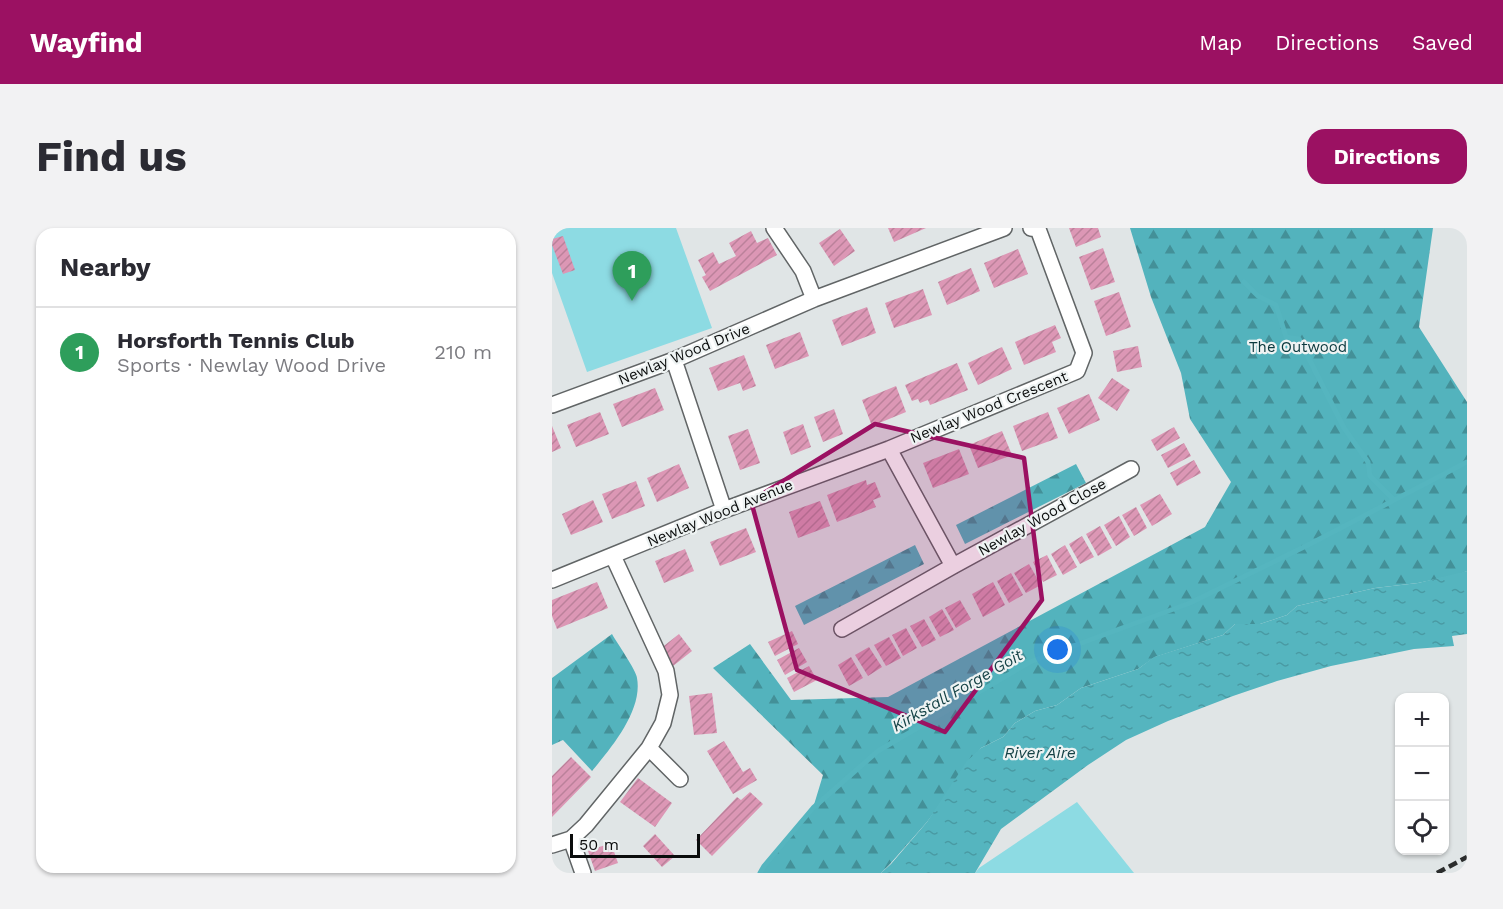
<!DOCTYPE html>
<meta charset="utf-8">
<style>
:root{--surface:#fff;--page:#f2f2f3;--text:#2b2b33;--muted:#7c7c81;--line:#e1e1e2;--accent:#9b1162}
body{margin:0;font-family:"Work Sans",sans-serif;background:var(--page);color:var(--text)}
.controls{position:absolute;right:18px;bottom:18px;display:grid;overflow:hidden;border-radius:12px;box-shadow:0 2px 4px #0004}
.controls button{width:54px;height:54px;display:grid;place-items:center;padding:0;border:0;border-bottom:2px solid var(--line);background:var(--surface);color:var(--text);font:30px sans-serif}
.scale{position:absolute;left:18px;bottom:15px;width:130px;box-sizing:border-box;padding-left:6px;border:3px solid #0a0c0c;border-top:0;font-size:16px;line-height:21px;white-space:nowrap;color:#0a0c0c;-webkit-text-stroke:4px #eef3f3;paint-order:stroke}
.you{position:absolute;left:506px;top:422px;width:21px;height:21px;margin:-15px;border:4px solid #fff;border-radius:50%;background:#1a73e8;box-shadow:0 0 0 9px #1a73e833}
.badge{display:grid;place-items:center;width:39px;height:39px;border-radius:50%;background:var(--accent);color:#fff;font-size:20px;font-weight:700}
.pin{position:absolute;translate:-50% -50px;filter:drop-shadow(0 2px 3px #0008)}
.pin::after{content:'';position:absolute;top:32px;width:21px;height:18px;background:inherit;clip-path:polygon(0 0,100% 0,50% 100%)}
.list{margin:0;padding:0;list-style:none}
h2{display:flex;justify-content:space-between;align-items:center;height:78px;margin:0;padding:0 24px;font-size:26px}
h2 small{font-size:20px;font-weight:400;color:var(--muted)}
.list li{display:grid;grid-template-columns:39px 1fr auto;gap:18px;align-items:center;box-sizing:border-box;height:90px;padding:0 24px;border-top:2px solid var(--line)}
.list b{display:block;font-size:22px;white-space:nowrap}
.list p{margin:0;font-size:20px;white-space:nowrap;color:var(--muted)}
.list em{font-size:20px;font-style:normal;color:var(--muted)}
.icon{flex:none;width:33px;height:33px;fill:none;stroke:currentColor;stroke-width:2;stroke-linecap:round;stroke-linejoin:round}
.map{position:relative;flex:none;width:915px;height:645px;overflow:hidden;border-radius:18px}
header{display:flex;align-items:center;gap:36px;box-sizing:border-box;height:84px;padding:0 30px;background:var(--accent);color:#fff}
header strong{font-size:28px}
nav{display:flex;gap:33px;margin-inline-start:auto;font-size:21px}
.intro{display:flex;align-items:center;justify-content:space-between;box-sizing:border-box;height:144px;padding:0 36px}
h1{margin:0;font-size:42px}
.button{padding:15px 27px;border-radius:18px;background:var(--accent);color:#fff;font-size:21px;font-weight:700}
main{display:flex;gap:36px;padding:0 36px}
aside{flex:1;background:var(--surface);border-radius:18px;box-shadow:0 2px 4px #0004}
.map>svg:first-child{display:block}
.green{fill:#8ddbe3}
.forest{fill:url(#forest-firs)}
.water{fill:url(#water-ripples)}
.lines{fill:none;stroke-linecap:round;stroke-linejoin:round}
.stream{stroke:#55b5bf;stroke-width:5}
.building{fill:url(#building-hatch)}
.street-casing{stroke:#616566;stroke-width:18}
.street{stroke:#fff;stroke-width:15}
.rail{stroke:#2a2c2c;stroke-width:4.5;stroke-dasharray:9 4.5;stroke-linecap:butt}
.marked{fill:#9b1162;fill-opacity:0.2;stroke:#9b1162;stroke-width:4.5;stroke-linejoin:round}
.labels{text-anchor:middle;stroke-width:4.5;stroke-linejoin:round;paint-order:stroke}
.park-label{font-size:15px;fill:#0a393e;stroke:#eef3f3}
.street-label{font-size:15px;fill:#0a0c0c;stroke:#eef3f3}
.water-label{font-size:16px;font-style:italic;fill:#154246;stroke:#eef3f3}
</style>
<header>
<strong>Wayfind</strong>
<nav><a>Map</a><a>Directions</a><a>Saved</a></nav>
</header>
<div class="intro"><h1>Find us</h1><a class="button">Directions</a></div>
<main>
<aside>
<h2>Nearby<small></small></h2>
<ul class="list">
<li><span class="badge" style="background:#2e9e5b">1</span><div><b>Horsforth Tennis Club</b><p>Sports · Newlay Wood Drive</p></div><em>210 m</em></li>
</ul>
</aside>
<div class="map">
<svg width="915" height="645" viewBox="0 0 915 645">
<defs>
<pattern id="forest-firs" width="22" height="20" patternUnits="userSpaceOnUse" patternTransform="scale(1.5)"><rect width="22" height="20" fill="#53b3bd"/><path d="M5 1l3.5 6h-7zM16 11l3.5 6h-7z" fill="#439098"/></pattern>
<pattern id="water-ripples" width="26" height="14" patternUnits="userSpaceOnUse" patternTransform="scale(1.5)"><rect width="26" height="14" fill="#55b5bf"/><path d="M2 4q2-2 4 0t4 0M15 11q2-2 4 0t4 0" fill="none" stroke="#499aa3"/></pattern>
<pattern id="building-hatch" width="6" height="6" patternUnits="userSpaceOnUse" patternTransform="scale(1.5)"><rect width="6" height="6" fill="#dc97b5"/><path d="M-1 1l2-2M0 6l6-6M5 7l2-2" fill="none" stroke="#bb819a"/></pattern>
</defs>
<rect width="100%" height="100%" fill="#e0e5e6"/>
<path class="green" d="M0,0H124L160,100L35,144L0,45Z
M525,574L582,645H423L427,640Z"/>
<path class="forest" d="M578,0H881L867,99L915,174V343L908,346L866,355L823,360L745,378L735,387L708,396H683L671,407L603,429L586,441L529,460L505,477L483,483L463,495L451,509L429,520L375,594L338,636L329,645H208L212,638L261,580L271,547L161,440L198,416L239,472L336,469L653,299L679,254L638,191L629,145L599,69Z
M524,236L534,255L413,316L404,297Z
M363,317L372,336L252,397L243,378Z
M60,406C65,415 84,442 85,450C91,482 59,520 40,543L11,512L0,517V450Z"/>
<path class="water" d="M915,343V406L900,408L902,418L862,421L779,438L725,453L681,468L616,493L574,512L536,537L449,601L423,645H329L339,636L375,594L415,533L429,520L451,509L463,495L483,483L505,477L529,460L586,441L602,429L671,407L683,396H708L735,387L745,378L823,360L866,355Z"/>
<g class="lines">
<path class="stream" d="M692,54L706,68L724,77L734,109L747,111L792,200L816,234L818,248L842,272
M208,645L212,638L261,580L326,523L478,434L638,375L760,315L915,234"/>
</g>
<path class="building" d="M336,0H374L342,14Z
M517,0H546L549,9L524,19Z
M288,1L303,23L282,38L267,15Z
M199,3L205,15L216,10L225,27L158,63L150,49L154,47L146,32L161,24L167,36L184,28L177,15Z
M11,8L23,42L11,46L0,17V11Z
M551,20L563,54L539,62L527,29Z
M466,21L476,46L442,60L432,35Z
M419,40L428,63L395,77L386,54Z
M371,61L380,87L342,100L333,75Z
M567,64L579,99L554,108L542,73Z
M315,79L324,105L290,118L280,92Z
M503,97L509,110L500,114L504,124L472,137L463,114Z
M248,104L257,128L223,141L214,117Z
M586,118L590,139L565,144L561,123Z
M450,119L460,141L426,157L416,135Z
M192,127L204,158L191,163L188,155L166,163L157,140Z
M405,135L416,162L378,177L376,172L368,175L366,171L360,173L353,157Z
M560,150L578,162L565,183L546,170Z
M344,158L354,184L320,198L310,172Z
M103,160L112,182L70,199L61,176Z
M537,166L548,192L517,206L505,180Z
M282,181L291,206L271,214L262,189Z
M48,184L57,206L24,219L15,197Z
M496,184L506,210L470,223L461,198Z
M251,196L259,219L239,227L231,204Z
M0,198L9,220L0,224Z
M622,199L628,210L605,223L599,212Z
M196,201L208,235L188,242L176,208Z
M450,203L460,227L426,240L417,217Z
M632,215L639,228L616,240L609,227Z
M407,221L417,246L381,260L371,235Z
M642,232L649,245L625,258L618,245Z
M127,236L137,260L105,274L95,250Z
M314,252L315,257L323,254L329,269L321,272L324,279L285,294L275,267Z
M84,253L93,278L60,291L50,266Z
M608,266L620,286L600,298L588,277Z
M41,272L51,294L19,307L10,286Z
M268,273L278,298L246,310L237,284Z
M584,279L595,300L582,308L570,287Z
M567,288L578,309L564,318L552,297Z
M548,298L560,320L546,328L534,306Z
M194,300L204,324L168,338L158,314Z
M530,308L542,329L528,336L517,316Z
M513,317L525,339L511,347L499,326Z
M133,321L142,343L112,355L103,333Z
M495,327L505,347L491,354L481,334Z
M477,336L489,357L474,365L462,345Z
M459,345L471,367L457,375L445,353Z
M45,354L56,380L5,401L0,388V372Z
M441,354L453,377L431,389L420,366Z
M408,372L419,391L404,400L393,380Z
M390,381L402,402L388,409L377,389Z
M372,391L384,412L370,419L358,398Z
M354,400L365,420L351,428L340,407Z
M240,403L246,416L223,428L216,414Z
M127,406L140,423L121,438L108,421Z
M337,409L349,430L334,438L322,417Z
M317,419L330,439L316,448L303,427Z
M247,420L255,434L233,447L225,432Z
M299,429L311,450L297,458L286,437Z
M257,438L265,452L242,464L235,450Z
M160,465L165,505L142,507L137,468Z
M172,513L191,544L198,540L205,552L181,566L155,523Z
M19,529L39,549L0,589V548Z
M86,550L120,575L103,599L68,574Z
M198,564L211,576L160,628L144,612L185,569L189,572Z
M103,606L123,628L110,639L91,618Z
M59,615L66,635L43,643L36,623Z"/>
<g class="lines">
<defs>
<path id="street" d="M222,0L251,43L262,71
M122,132L172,282
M0,177L122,132L262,71L452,0
M337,221L401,338
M0,352L172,282L337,221L525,143L532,125L486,1L479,0
M290,401L401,338L579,241
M97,520L128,551
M19,611L31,645
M0,617L19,611L34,597L97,520L111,495L118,467L114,443L61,328"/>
</defs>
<use href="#street" class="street-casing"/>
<use href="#street" class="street"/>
<path class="rail" d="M885,645L915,629"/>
</g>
<path class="marked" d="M323,196L472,230L490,372L393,504L245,442L199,273Z"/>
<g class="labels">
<g class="park-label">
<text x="746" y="124">The Outwood</text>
</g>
<g class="street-label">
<text transform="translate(132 126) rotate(-22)" y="5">Newlay Wood Drive</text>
<text transform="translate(437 179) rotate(-22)" y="5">Newlay Wood Crescent</text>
<text transform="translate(168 285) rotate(-22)" y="5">Newlay Wood Avenue</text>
<text transform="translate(490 289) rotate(-29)" y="5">Newlay Wood Close</text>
</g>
<g class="water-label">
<text transform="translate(405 462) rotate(-30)" y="6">Kirkstall Forge Goit</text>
<text x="488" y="530">River Aire</text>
</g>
</g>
</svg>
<div class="controls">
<button>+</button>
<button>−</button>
<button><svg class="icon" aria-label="locate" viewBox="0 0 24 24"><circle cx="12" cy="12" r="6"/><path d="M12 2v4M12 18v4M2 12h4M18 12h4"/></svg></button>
</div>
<div class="scale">50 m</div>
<div class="you"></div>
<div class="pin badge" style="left:80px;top:73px;background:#2e9e5b">1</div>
</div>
</main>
